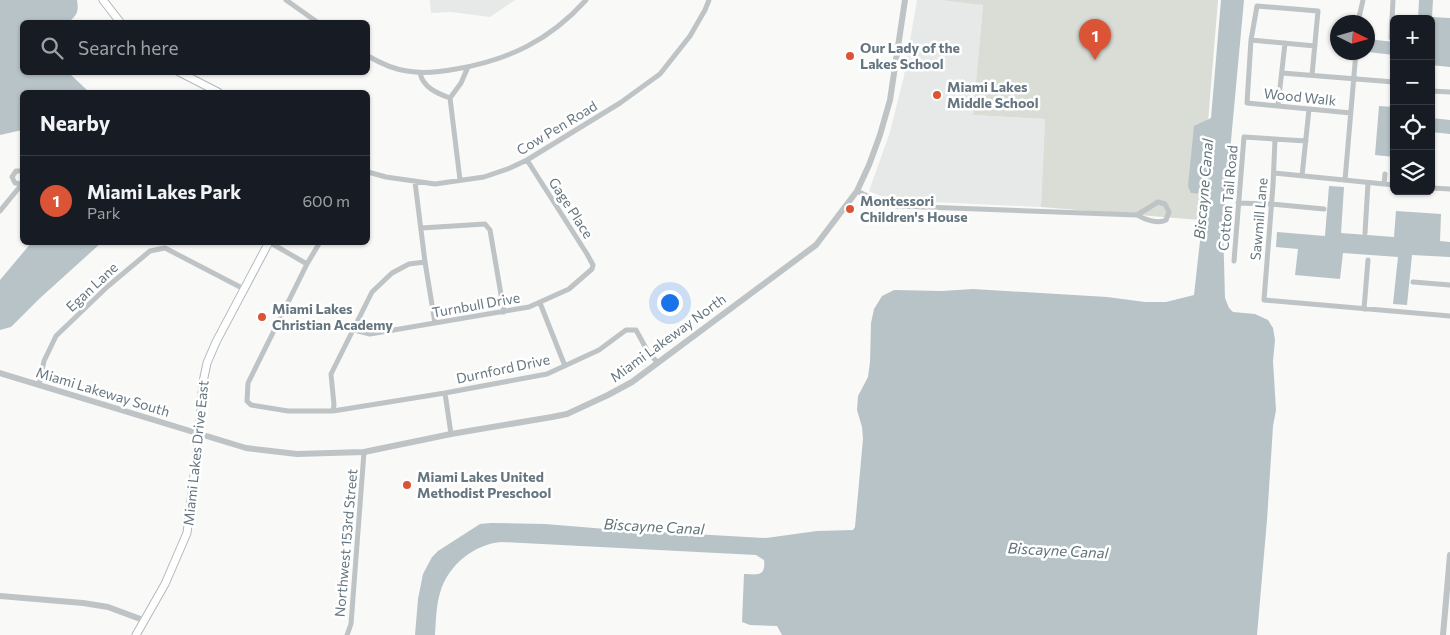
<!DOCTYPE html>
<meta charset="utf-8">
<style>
:root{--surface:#171b24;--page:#242831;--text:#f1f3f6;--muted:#9ea1a6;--line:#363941;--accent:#da5435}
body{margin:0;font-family:Commissioner,sans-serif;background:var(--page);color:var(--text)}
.controls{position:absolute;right:15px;top:15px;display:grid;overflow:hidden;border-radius:8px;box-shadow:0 1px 4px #0004}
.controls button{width:45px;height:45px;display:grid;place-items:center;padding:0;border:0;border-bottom:1px solid var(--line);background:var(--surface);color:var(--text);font:25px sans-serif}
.compass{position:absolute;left:1330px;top:15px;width:45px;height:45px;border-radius:50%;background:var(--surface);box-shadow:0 1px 4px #0004;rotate:95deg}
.you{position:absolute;left:669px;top:302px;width:18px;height:18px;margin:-12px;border:4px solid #fff;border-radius:50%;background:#1a73e8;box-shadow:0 0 0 8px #1a73e833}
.badge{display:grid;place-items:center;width:32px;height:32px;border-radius:50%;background:var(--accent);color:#fff;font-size:16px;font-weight:700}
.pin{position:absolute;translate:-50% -41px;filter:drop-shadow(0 1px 2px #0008)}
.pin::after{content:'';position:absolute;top:26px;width:18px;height:15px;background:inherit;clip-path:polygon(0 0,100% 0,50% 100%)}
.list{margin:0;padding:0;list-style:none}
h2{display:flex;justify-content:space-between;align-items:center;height:65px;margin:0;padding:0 20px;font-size:21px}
h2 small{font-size:16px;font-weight:400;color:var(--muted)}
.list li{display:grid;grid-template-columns:32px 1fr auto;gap:15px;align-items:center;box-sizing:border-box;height:90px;padding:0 20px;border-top:1px solid var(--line)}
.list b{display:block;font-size:19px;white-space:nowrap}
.list p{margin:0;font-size:16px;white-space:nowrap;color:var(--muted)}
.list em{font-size:16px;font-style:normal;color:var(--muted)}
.icon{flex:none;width:28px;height:28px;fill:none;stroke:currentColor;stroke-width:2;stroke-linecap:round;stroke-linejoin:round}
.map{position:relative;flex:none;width:1450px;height:635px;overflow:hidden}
.search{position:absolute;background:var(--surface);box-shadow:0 1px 4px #0004;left:20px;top:20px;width:350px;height:55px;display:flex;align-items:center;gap:12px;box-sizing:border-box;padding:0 18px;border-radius:8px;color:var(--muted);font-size:19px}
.panel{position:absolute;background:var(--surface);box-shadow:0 1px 4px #0004;left:20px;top:90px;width:350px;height:155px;border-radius:8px}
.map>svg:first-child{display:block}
.built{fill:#e7e8e8}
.green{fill:#d9ddd6}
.water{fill:#b7c3c7}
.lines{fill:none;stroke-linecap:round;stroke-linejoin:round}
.secondary-casing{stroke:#b3b9bd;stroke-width:9}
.minor{stroke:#bec3c6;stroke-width:5}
.tertiary{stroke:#bec3c6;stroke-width:6}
.secondary{stroke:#fff;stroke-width:7}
.poi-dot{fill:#da5435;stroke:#fff;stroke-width:2}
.labels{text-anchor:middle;stroke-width:5;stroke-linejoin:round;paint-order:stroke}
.poi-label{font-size:14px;font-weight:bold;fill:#657680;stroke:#fff;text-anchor:start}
.street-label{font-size:14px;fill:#657680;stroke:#fff}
.water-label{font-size:15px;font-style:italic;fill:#60747a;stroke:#fff}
</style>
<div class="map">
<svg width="1450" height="635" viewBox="0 0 1450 635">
<rect width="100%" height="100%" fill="#f9f9f7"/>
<path class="built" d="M430,0H515L490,17L451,12L431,13Z
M917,0H941L983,4L973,115L1045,119L1041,207L890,200L869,191L890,132L904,76Z"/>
<path class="green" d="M941,0H1218L1200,220L1041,207L1045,119L973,115L983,5Z"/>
<path class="water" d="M0,0H77C79,11 77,15 69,22H22V72L69,73L89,92H22V130L0,135Z
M1221,0H1244L1223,227L1225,298L1229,308L1233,312L1255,314L1268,320L1273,328L1275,340L1273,361L1276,410L1273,426L1267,520L1257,635H782L777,626L750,625L742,622L744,574C756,574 766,578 764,560L756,555L502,542C474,544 448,565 440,593C436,606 436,621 435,635H415L418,599L423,574L432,557L438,551L480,524L491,523L545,524L606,529L766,538L817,531L853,530L855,527L863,439L862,427L857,410L858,396L868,377L870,362L871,323L874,309L882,296L894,290L942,291L973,289L1107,297L1145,302H1166L1194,295L1205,196L1203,194L1191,193L1188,186L1194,126L1211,118Z
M1419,0H1433L1432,17L1450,18V67L1431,65V19H1418Z
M1368,39L1394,42V55L1368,52Z
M1379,106L1394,107V157L1375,155Z
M1431,118L1450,120V134L1431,132Z
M1329,186L1344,187L1341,233L1394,237L1396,211L1441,214L1440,241L1450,242V257L1412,255L1407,305L1393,304L1398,257L1343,253L1340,279L1295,275L1298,249L1276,247L1277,232L1325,236Z
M31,243H101L39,299L11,327L0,330V280Z"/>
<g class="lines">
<defs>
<path id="secondary" d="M103,0L120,22
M179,72L218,92
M136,635L165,584L187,533L199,435L203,382L207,363L216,342L269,242"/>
</defs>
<use href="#secondary" class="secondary-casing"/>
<path class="minor" d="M286,0L317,22
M1358,22L1363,0
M1391,38L1393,0
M1251,40L1315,46
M368,56C380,63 392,69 407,71C423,74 440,72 456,69C509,60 550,40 586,0
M420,73C423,87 436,93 450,98
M1282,73L1394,82
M1312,75L1318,11L1257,6L1251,40L1247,103L1351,113
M1431,91L1450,92
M1278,105L1285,43
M1275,139L1273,185L1264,300L1450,316
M368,172L386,177L435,184L484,177L510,168L527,160L620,103L660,74L690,36L705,10L709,0
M1274,173L1394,185
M1302,176L1309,109
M460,180L450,98L461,83L468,67
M1345,180L1356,52
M415,182L425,262L435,323
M22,184L15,183L12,177L16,171H22
M1384,184L1385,174
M1431,188L1450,189
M857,191L882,203L897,206L1137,215C1145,220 1158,224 1166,220L1169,212L1165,204L1158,202L1137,215
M1238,203L1271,204L1324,209
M0,211L22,184
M421,228L485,224L490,230L504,312
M1365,233L1368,183
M269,242L307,264
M320,242L307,264L248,383L247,401L251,405L288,411H333L445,393L547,374L599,350L626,330H636L648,352L658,363
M1234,261L1244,137L1306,141
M1413,282L1450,285
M540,303L565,366
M1364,309L1368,260
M354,330L370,334L529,307L569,289L592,269L593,265L587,254L527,160
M39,385L44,361L56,336L107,287L150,251L165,248L244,289
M445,393L451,434
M333,411L334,405L331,374L372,292L392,273L409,264L425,262
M347,635L351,624L364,452"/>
<path class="tertiary" d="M0,373L246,448L297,454L364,452L451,434L552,417L567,414L608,395L632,382L816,245L857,191L869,165L880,135L890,100L905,0
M0,596L83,603L108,607L143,620
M1443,635L1450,555"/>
<use href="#secondary" class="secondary"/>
</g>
<g class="poi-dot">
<circle cx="850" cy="56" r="5"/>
<circle cx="937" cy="95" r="5"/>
<circle cx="850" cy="209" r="5"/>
<circle cx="262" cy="317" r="5"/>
<circle cx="407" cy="485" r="5"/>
</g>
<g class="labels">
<g class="poi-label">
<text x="860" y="53">Our Lady of the<tspan x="860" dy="16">Lakes School</tspan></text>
<text x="947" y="92">Miami Lakes<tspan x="947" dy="16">Middle School</tspan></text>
<text x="860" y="206">Montessori<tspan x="860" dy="16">Children's House</tspan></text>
<text x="272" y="314">Miami Lakes<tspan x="272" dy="16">Christian Academy</tspan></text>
<text x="417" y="482">Miami Lakes United<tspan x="417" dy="16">Methodist Preschool</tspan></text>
</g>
<g class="street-label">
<text transform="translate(1300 97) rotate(6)" y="5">Wood Walk</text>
<text transform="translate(557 128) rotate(-31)" y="5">Cow Pen Road</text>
<text transform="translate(1228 198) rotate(-85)" y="5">Cotton Tail Road</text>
<text transform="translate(571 208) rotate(57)" y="5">Gage Place</text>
<text transform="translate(1259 219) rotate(-85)" y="5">Sawmill Lane</text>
<text transform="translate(92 287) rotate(-43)" y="5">Egan Lane</text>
<text transform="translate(476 305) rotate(-10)" y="5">Turnbull Drive</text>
<text transform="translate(668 338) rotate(-36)" y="5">Miami Lakeway North</text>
<text transform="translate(503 369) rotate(-12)" y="5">Durnford Drive</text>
<text transform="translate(103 392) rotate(17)" y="5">Miami Lakeway South</text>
<text transform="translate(196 453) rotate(-84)" y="5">Miami Lakes Drive East</text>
<text transform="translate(346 543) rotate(-85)" y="5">Northwest 153rd Street</text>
</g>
<g class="water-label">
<text transform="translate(1204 189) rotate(-85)" y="5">Biscayne Canal</text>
<text transform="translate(654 527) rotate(3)" y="5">Biscayne Canal</text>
<text transform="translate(1058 551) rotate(3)" y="5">Biscayne Canal</text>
</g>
</g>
</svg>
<div class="controls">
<button>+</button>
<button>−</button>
<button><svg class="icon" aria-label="locate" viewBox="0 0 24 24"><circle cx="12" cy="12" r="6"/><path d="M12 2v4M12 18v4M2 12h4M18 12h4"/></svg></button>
<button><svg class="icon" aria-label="layers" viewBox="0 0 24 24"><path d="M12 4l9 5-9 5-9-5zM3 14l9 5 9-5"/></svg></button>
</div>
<svg class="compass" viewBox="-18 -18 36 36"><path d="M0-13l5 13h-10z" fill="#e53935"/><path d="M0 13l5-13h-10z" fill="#9ea1a6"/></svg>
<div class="you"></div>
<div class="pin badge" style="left:1095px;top:60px">1</div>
<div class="search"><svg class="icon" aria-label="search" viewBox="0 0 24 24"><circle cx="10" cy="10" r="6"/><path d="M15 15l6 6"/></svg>Search here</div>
<section class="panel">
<h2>Nearby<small></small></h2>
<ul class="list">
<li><span class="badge">1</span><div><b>Miami Lakes Park</b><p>Park</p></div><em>600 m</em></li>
</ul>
</section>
</div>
